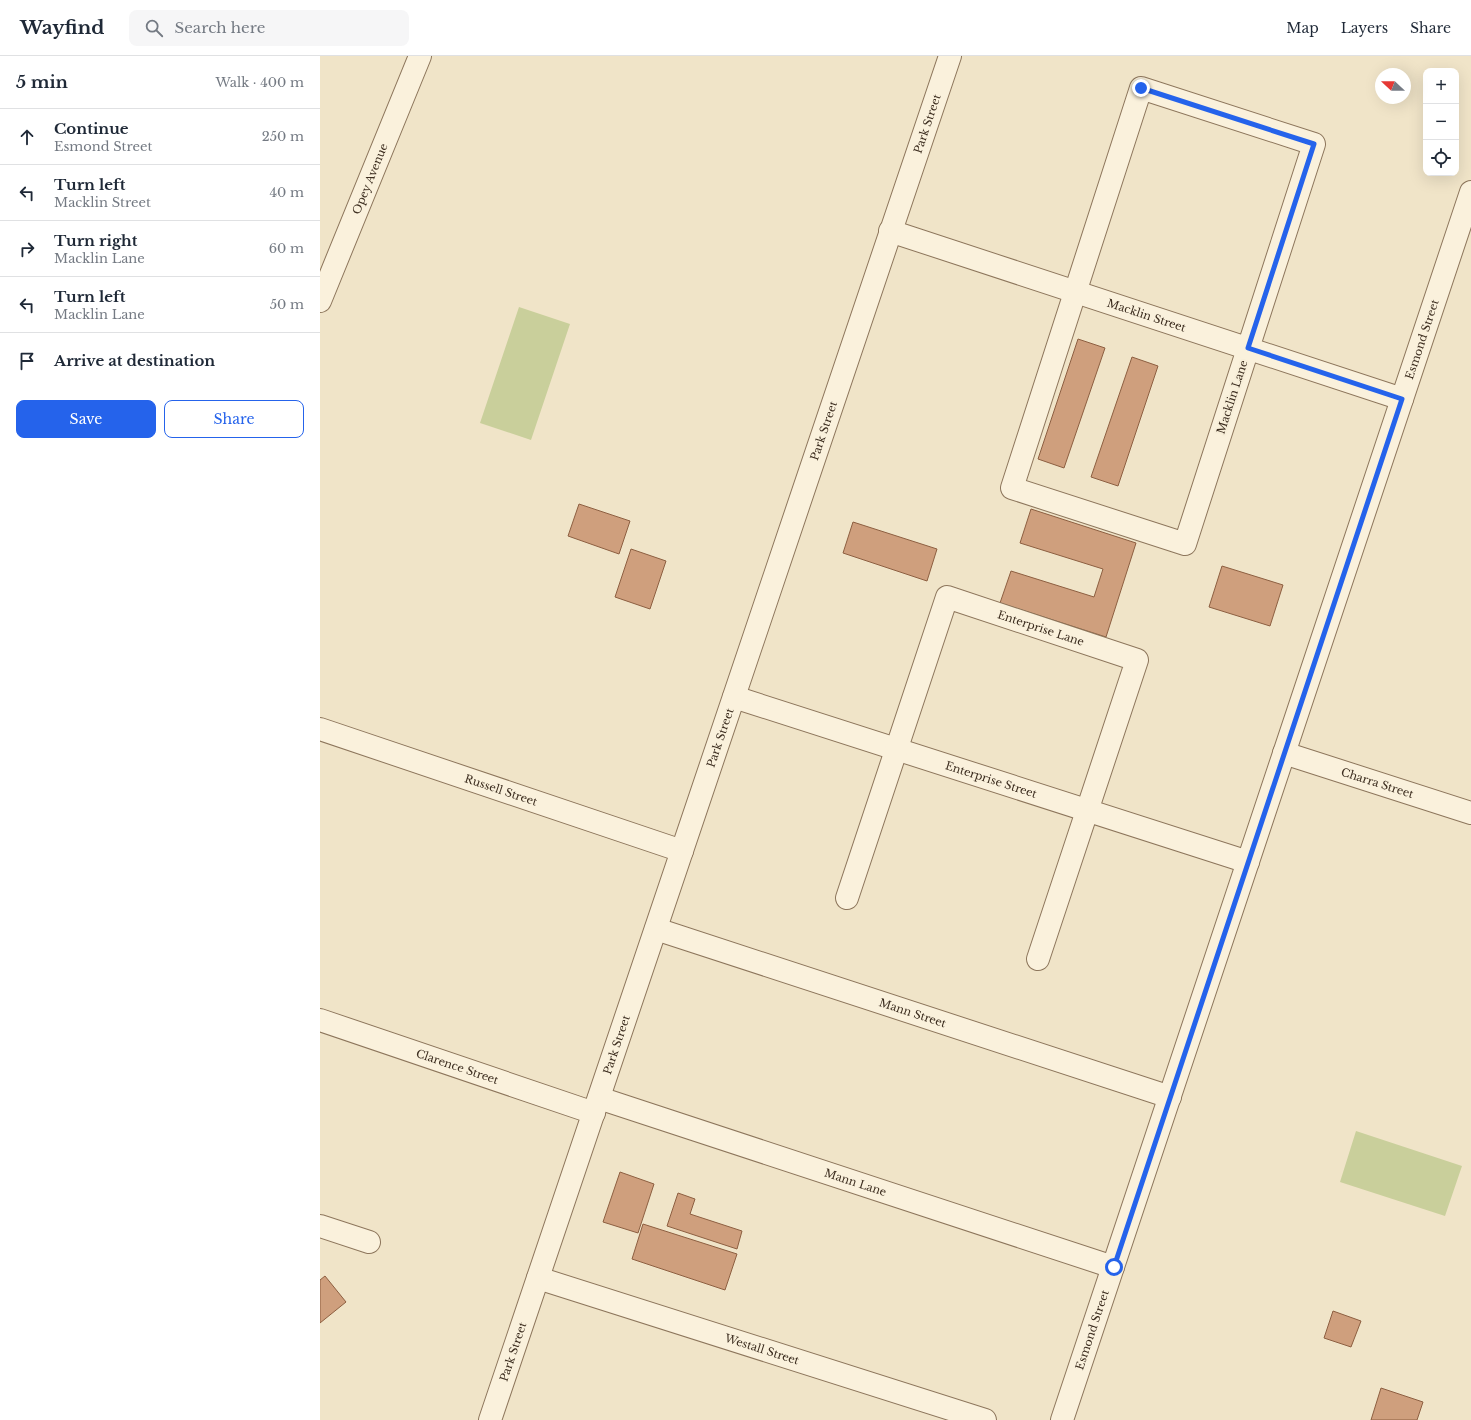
<!DOCTYPE html>
<meta charset="utf-8">
<style>
:root{--surface:#fff;--page:#f6f6f7;--text:#1f2937;--muted:#747a83;--line:#e0e1e3;--accent:#2563eb}
body{margin:0;font-family:"Libre Baskerville",serif;background:var(--page);color:var(--text)}
.controls{position:absolute;right:12px;top:12px;display:grid;overflow:hidden;border-radius:8px;box-shadow:0 4px 16px #0002}
.controls button{width:36px;height:36px;display:grid;place-items:center;padding:0;border:0;border-bottom:1px solid var(--line);background:var(--surface);color:var(--text);font:20px sans-serif}
.compass{position:absolute;left:1055px;top:12px;width:36px;height:36px;border-radius:50%;background:var(--surface);box-shadow:0 4px 16px #0002;rotate:292deg}
.stop{position:absolute;width:12px;height:12px;margin:-9px;border:3px solid #2563eb;border-radius:50%;background:#fff}
.stop.end{background:#2563eb;border-color:#fff;box-shadow:0 1px 4px #0008}
.list{margin:0;padding:0;list-style:none}
h2{display:flex;justify-content:space-between;align-items:center;height:52px;margin:0;padding:0 16px;font-size:17px}
h2 small{font-size:13px;font-weight:400;color:var(--muted)}
.list li{display:grid;grid-template-columns:26px 1fr auto;gap:12px;align-items:center;box-sizing:border-box;height:56px;padding:0 16px;border-top:1px solid var(--line)}
.list b{display:block;font-size:15px;white-space:nowrap}
.list p{margin:0;font-size:13px;white-space:nowrap;color:var(--muted)}
.list em{font-size:13px;font-style:normal;color:var(--muted)}
.actions{display:flex;gap:8px;padding:12px 16px}
.actions a{flex:1;padding:9px 0;border:1px solid var(--accent);border-radius:8px;text-align:center;font-size:14px;color:var(--accent)}
.actions .main{background:var(--accent);color:#fff}
.icon{flex:none;width:22px;height:22px;fill:none;stroke:currentColor;stroke-width:2;stroke-linecap:round;stroke-linejoin:round}
.map{position:relative;flex:none;width:1151px;height:1364px;overflow:hidden}
header{display:flex;align-items:center;gap:24px;box-sizing:border-box;height:56px;padding:0 20px;background:var(--surface);border-bottom:1px solid var(--line)}
header strong{font-size:19px}
nav{display:flex;gap:22px;margin-inline-start:auto;font-size:14px}
.search{width:280px;height:36px;background:var(--page);display:flex;align-items:center;gap:10px;box-sizing:border-box;padding:0 14px;border-radius:8px;color:var(--muted);font-size:15px}
main{display:flex}
aside{flex:1;background:var(--surface)}
.map>svg:first-child{display:block}
.green{fill:#c9cf9b}
.building{fill:#cf9f7d;stroke:#8d5f41}
.lines{fill:none;stroke-linecap:round;stroke-linejoin:round}
.minor-casing{stroke:#8d765c;stroke-width:24}
.minor{stroke:#faf1dc;stroke-width:22}
.route{stroke:#2563eb;stroke-width:5}
.labels{text-anchor:middle;stroke-width:4;stroke-linejoin:round;paint-order:stroke}
.street-label{font-size:11px;fill:#3d2e20;stroke:#f7eed8}
</style>
<header>
<strong>Wayfind</strong>
<div class="search"><svg class="icon" aria-label="search" viewBox="0 0 24 24"><circle cx="10" cy="10" r="6"/><path d="M15 15l6 6"/></svg>Search here</div>
<nav><a>Map</a><a>Layers</a><a>Share</a></nav>
</header>
<main>
<aside>
<h2>5 min<small>Walk · 400 m</small></h2>
<ul class="list">
<li><svg class="icon" aria-label="ahead" viewBox="0 0 24 24"><path d="M12 20V5M6 11l6-6 6 6"/></svg><div><b>Continue</b><p>Esmond Street</p></div><em>250 m</em></li>
<li><svg class="icon" aria-label="left" viewBox="0 0 24 24"><path d="M17 20v-9H6M10 6l-5 5 5 5"/></svg><div><b>Turn left</b><p>Macklin Street</p></div><em>40 m</em></li>
<li><svg class="icon" aria-label="right" viewBox="0 0 24 24"><path d="M7 20v-9h11M14 6l5 5-5 5"/></svg><div><b>Turn right</b><p>Macklin Lane</p></div><em>60 m</em></li>
<li><svg class="icon" aria-label="left" viewBox="0 0 24 24"><path d="M17 20v-9H6M10 6l-5 5 5 5"/></svg><div><b>Turn left</b><p>Macklin Lane</p></div><em>50 m</em></li>
<li><svg class="icon" aria-label="arrive" viewBox="0 0 24 24"><path d="M6 21V4h12l-3 4 3 4H6"/></svg><div><b>Arrive at destination</b></div></li>
</ul>
<div class="actions"><a class="main">Save</a><a>Share</a></div>
</aside>
<div class="map">
<svg width="1151" height="1364" viewBox="0 0 1151 1364">
<rect width="100%" height="100%" fill="#f0e4c8"/>
<path class="green" d="M199,251L250,268L211,384L160,367Z
M1036,1075L1142,1110L1125,1160L1020,1126Z"/>
<path class="building" d="M758,283L785,292L744,412L718,403Z
M812,301L838,310L798,430L771,421Z
M259,448L310,465L299,498L248,480Z
M711,453L816,487L786,581L680,547L691,515L774,541L783,513L700,487Z
M533,466L617,493L607,525L523,497Z
M311,493L346,505L330,553L295,541Z
M902,510L963,529L950,570L889,551Z
M300,1116L334,1128L318,1177L283,1166Z
M358,1137L375,1143L370,1158L422,1175L417,1193L347,1170Z
M323,1168L417,1198L405,1234L312,1203Z
M5,1220L26,1246L0,1267V1224Z
M1013,1255L1041,1265L1031,1291L1004,1282Z
M1061,1332L1103,1346L1097,1364H1051Z"/>
<g class="lines">
<defs>
<g id="minor">
<path d="M821,32L994,88L865,488L692,432Z"/>
<path id="s1" d="M570,175L1082,343"/>
<path id="s2" d="M0,245L100,0"/>
<path id="s3" d="M414,641L928,806"/>
<path id="s4" d="M0,673L362,795"/>
<path id="s5" d="M964,697L1151,757"/>
<path id="s6" d="M527,842L627,541L817,604L718,903"/>
<path id="s7" d="M336,873L850,1041"/>
<path id="s8" d="M0,964L274,1057"/>
<path id="s9" d="M279,1042L793,1211"/>
<path d="M0,1170L49,1186"/>
<path id="s10" d="M218,1222L665,1364"/>
<path id="s11" d="M170,1364L630,0"/>
<path id="s12" d="M742,1364L1151,136"/>
</g>
</defs>
<use href="#minor" class="minor-casing"/>
<use href="#minor" class="minor"/>
</g>
<g class="lines">
<path class="route" d="M794,1211L1082,343L928,292L994,88L821,32"/>
</g>
<g class="labels">
<g class="street-label">
<text dy="4" stroke="none"><textPath href="#s11" startOffset="1368">Park Street</textPath></text>
<text dy="4" stroke="none"><textPath href="#s2" startOffset="132">Opey Avenue</textPath></text>
<text dy="4" stroke="none"><textPath href="#s1" startOffset="270">Macklin Street</textPath></text>
<text dy="4" stroke="none"><textPath href="#s12" startOffset="1139">Esmond Street</textPath></text>
<text transform="translate(912 341) rotate(-72)" y="4">Macklin Lane</text>
<text dy="4" stroke="none"><textPath href="#s11" startOffset="1044">Park Street</textPath></text>
<text dy="4" stroke="none"><textPath href="#s6" startOffset="416">Enterprise Lane</textPath></text>
<text dy="4" stroke="none"><textPath href="#s11" startOffset="720">Park Street</textPath></text>
<text dy="4" stroke="none"><textPath href="#s3" startOffset="270">Enterprise Street</textPath></text>
<text dy="4" stroke="none"><textPath href="#s5" startOffset="98">Charra Street</textPath></text>
<text dy="4" stroke="none"><textPath href="#s4" startOffset="191">Russell Street</textPath></text>
<text dy="4" stroke="none"><textPath href="#s7" startOffset="270">Mann Street</textPath></text>
<text dy="4" stroke="none"><textPath href="#s11" startOffset="396">Park Street</textPath></text>
<text dy="4" stroke="none"><textPath href="#s8" startOffset="145">Clarence Street</textPath></text>
<text dy="4" stroke="none"><textPath href="#s9" startOffset="270">Mann Lane</textPath></text>
<text dy="4" stroke="none"><textPath href="#s12" startOffset="95">Esmond Street</textPath></text>
<text dy="4" stroke="none"><textPath href="#s10" startOffset="235">Westall Street</textPath></text>
<text dy="4" stroke="none"><textPath href="#s11" startOffset="72">Park Street</textPath></text>
</g>
</g>
</svg>
<div class="controls">
<button>+</button>
<button>−</button>
<button><svg class="icon" aria-label="locate" viewBox="0 0 24 24"><circle cx="12" cy="12" r="6"/><path d="M12 2v4M12 18v4M2 12h4M18 12h4"/></svg></button>
</div>
<svg class="compass" viewBox="-18 -18 36 36"><path d="M0-13l5 13h-10z" fill="#e53935"/><path d="M0 13l5-13h-10z" fill="#747a83"/></svg>
<div class="stop" style="left:794px;top:1211px"></div>
<div class="stop end" style="left:821px;top:32px"></div>
</div>
</main>
